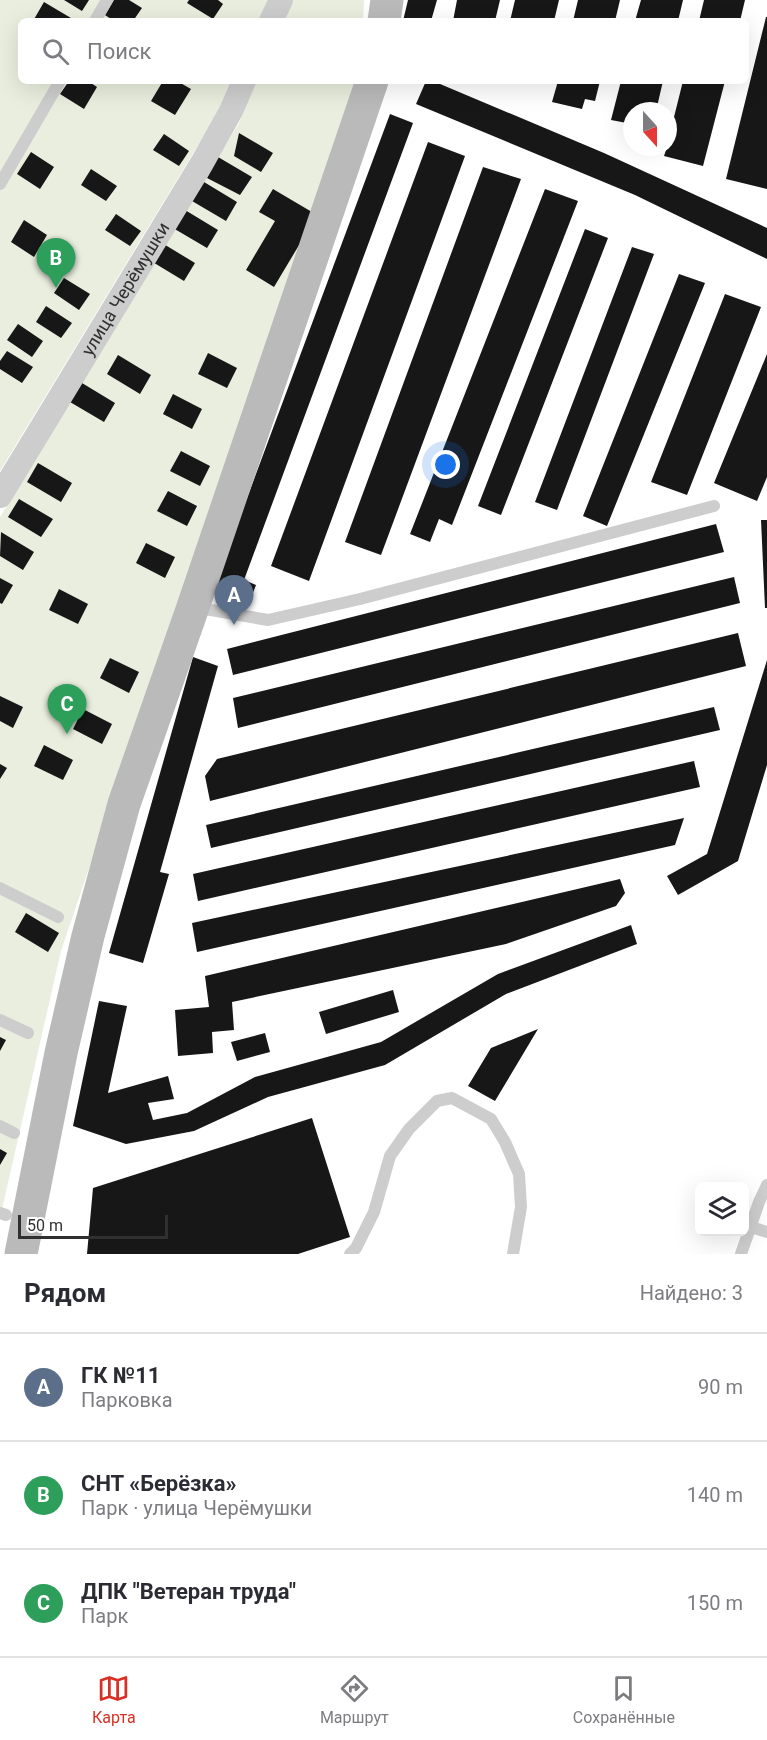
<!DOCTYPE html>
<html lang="ru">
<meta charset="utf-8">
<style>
:root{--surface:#fff;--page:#f7f7f7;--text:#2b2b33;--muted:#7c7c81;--line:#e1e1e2;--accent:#d93025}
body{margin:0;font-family:Roboto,sans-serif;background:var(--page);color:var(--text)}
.controls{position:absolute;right:18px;bottom:18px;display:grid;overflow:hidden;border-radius:9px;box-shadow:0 6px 24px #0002}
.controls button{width:54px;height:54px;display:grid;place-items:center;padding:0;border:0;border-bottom:2px solid var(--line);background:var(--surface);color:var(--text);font:30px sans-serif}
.compass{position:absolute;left:623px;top:102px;width:54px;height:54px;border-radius:50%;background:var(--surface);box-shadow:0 6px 24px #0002;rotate:159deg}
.scale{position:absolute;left:18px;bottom:15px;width:150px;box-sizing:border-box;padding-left:6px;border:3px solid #303030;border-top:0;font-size:16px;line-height:21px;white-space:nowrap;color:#303030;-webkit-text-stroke:4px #fff;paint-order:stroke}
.you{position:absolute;left:446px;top:465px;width:21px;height:21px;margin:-15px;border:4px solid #fff;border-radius:50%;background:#1a73e8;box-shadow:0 0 0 9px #1a73e833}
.badge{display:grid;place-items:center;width:39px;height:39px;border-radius:50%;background:var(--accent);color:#fff;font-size:20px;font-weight:700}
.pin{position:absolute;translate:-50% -50px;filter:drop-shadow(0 2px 3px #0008)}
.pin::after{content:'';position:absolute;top:32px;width:21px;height:18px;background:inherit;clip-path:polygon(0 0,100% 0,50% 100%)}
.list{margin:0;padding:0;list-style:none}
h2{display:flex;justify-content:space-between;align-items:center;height:78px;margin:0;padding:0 24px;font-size:26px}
h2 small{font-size:20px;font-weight:400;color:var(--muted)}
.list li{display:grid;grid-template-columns:39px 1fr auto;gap:18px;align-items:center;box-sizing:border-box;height:108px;padding:0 24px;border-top:2px solid var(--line)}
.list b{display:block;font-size:22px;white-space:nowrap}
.list p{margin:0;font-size:20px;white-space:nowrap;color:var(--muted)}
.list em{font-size:20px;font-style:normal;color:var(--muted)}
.icon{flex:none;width:33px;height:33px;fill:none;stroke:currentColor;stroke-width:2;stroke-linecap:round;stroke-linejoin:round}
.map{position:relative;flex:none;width:767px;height:1254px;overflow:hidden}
.search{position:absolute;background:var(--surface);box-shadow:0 6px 24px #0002;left:18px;right:18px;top:18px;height:66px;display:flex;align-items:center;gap:15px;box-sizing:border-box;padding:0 21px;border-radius:9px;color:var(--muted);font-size:22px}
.sheet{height:402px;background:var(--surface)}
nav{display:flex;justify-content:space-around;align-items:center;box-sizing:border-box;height:84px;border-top:2px solid var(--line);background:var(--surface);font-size:16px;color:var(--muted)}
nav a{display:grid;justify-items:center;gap:3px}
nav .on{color:var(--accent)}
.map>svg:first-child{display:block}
.green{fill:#e9eede}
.building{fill:#171717}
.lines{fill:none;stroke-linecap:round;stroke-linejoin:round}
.lane{stroke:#cdcdcd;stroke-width:12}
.street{stroke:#cdcdcd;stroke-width:24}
.secondary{stroke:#bababa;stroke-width:33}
.labels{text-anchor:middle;stroke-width:6;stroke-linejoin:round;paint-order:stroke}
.street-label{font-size:18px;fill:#303030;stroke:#fff}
</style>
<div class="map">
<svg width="767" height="1254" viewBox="0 0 767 1254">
<rect width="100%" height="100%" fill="#fff"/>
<path class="green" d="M0,0H269L259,21H21V81H233L223,104L0,471Z
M290,0H364L363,21H282Z
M256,81H355L61,951L0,1218V517L239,123Z"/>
<path class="building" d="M64,0H89L82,11Z
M114,0H129L142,8L133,21H114L105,15Z
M189,0H218L223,4L213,19L187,3Z
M408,0H437L431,21H403Z
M457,0H500L495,21H453Z
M515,0H559L554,21H510Z
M578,0H620L615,21H573Z
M641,0H683L678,21H635Z
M704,0H745L740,21H699Z
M44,2L76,21H33Z
M766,17H767V189L726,179Z
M69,81H88L97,87L84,109L60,94Z
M163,81H177L191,89L175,115L151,101Z
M426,81H433L604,153L767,228V259L635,195L416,104Z
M558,81H600L595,101L585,99L582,109L552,102Z
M621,81H663L656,111H632V124L611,120Z
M683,81H725L703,166L664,156L667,147H668V141Z
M390,114L413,123L244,580L256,585L249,603L229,594L231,589L215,584Z
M239,133L273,153L261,172L234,156Z
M164,134L189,151L179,166L153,150Z
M428,142L465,156L309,581L271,566Z
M31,152L54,167L40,189L17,174Z
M218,157L252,177L240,195L207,178Z
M483,167L521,179L381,555L345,542Z
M91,169L117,186L106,201L81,185Z
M204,182L237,202L226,221L192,201Z
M273,189L317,215L274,287L246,270L275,221L259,212Z
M545,189L578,201L452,525L439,519L430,542L410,534Z
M185,210L218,230L207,248L173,228Z
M116,214L141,231L130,246L105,230Z
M24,220L47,235L34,257L11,242Z
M585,229L608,238L501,515L478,506Z
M162,243L195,263L184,281L151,261Z
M632,247L654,254L557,510L535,502Z
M679,274L705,283L607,526L583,516Z
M64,278L90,294L79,310L54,293Z
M725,294L761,307L687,495L651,482Z
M46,306L72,323L61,338L36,322Z
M18,324L43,341L32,357L7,340Z
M7,351L33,367L22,383L0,369V361Z
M208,353L237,368L227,388L198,374Z
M767,354V477L757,501L714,483Z
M118,355L151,375L140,394L107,374Z
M82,383L115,403L104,422L70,402Z
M173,394L202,409L192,429L163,414Z
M181,451L210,466L200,486L170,471Z
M38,463L72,483L61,502L27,482Z
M168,491L197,506L187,526L157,511Z
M19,499L53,519L41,537L8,517Z
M761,520H767V608H765Z
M716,524L724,552L233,675L227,649Z
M1,532L34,552L23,570L0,556Z
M146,543L175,557L165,578L136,563Z
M734,577L740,603L238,728L233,698Z
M0,578L13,585L2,604L0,603Z
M59,589L88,604L78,624L49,610Z
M738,633L746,666L210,801L205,776L217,759Z
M193,657L218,666L160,872L169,874L143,963L109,953Z
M110,658L139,672L129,693L100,678Z
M767,660V765L738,861L678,895L667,876L707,854Z
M0,696L23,707L13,728L0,721Z
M714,707L720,730L211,848L206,825Z
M83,709L112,724L102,744L73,729Z
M44,745L73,760L63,780L34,766Z
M694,761L700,787L198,901L193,874Z
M0,764L7,768L0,779Z
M684,818L675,845L197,952L192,923Z
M620,879L625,893L616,906L506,944L232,1002L234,1030L212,1032L213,1053L178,1056L175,1010L209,1007L205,976Z
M26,913L59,933L48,952L15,932Z
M631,925L637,944L506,994L385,1065L268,1097L194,1131L126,1144L73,1126L99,1001L127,1006L108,1093L168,1076L174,1099L148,1103L153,1120L187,1113L255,1077L381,1042L498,974Z
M393,990L399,1012L326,1034L319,1012Z
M538,1029L495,1101L468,1086L491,1048Z
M265,1033L270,1052L237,1061L231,1042Z
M0,1037L6,1040L0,1051Z
M312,1118L350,1237L298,1254H87L93,1188Z
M0,1149L7,1153L0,1165Z"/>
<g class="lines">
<path class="lane" d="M95,21L107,0
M0,184L60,81
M194,607L268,620L360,599L714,506
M0,888L58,917
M0,1020L28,1033
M0,1126L14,1133
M0,1213L6,1215
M751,1227L767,1232
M350,1254L356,1248L374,1212L390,1156L409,1129L437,1101L452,1098L491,1119L505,1142L519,1174L521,1207L513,1254
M741,1254L759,1202L767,1185"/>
<g class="street">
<path d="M271,21L281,0"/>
<path id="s1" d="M0,496L202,163L231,111L244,81"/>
</g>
<path class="secondary" d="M384,21L387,0
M21,1254L61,1053L88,936L124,804L193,607L372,81"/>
</g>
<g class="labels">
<g class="street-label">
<text dy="6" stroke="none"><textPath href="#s1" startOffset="242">улица Черёмушки</textPath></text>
</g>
</g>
</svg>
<div class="controls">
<button><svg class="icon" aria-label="layers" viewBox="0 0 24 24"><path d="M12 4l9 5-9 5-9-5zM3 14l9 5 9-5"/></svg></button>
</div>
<svg class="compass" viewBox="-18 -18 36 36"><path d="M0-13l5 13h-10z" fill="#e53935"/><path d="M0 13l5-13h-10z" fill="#7c7c81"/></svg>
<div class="scale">50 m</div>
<div class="you"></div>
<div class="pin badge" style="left:234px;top:625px;background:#5c6f8a">A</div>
<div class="pin badge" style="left:56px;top:288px;background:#2e9e5b">B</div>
<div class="pin badge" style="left:67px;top:734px;background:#2e9e5b">C</div>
<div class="search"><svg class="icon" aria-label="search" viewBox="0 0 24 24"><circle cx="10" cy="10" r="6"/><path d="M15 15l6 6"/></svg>Поиск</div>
</div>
<section class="sheet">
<h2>Рядом<small>Найдено: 3</small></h2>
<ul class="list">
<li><span class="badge" style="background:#5c6f8a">A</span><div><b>ГК №11</b><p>Парковка</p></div><em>90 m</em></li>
<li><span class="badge" style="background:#2e9e5b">B</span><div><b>СНТ «Берёзка»</b><p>Парк · улица Черёмушки</p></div><em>140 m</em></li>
<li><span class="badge" style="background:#2e9e5b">C</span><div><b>ДПК &quot;Ветеран труда&quot;</b><p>Парк</p></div><em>150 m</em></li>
</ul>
</section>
<nav>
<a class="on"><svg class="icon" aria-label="map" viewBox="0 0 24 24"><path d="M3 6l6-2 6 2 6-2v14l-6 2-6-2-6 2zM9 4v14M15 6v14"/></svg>Карта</a>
<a><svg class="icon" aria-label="directions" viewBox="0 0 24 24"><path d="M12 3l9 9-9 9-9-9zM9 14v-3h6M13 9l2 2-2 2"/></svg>Маршрут</a>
<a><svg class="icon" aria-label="saved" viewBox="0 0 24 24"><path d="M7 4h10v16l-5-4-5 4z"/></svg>Сохранённые</a>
</nav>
